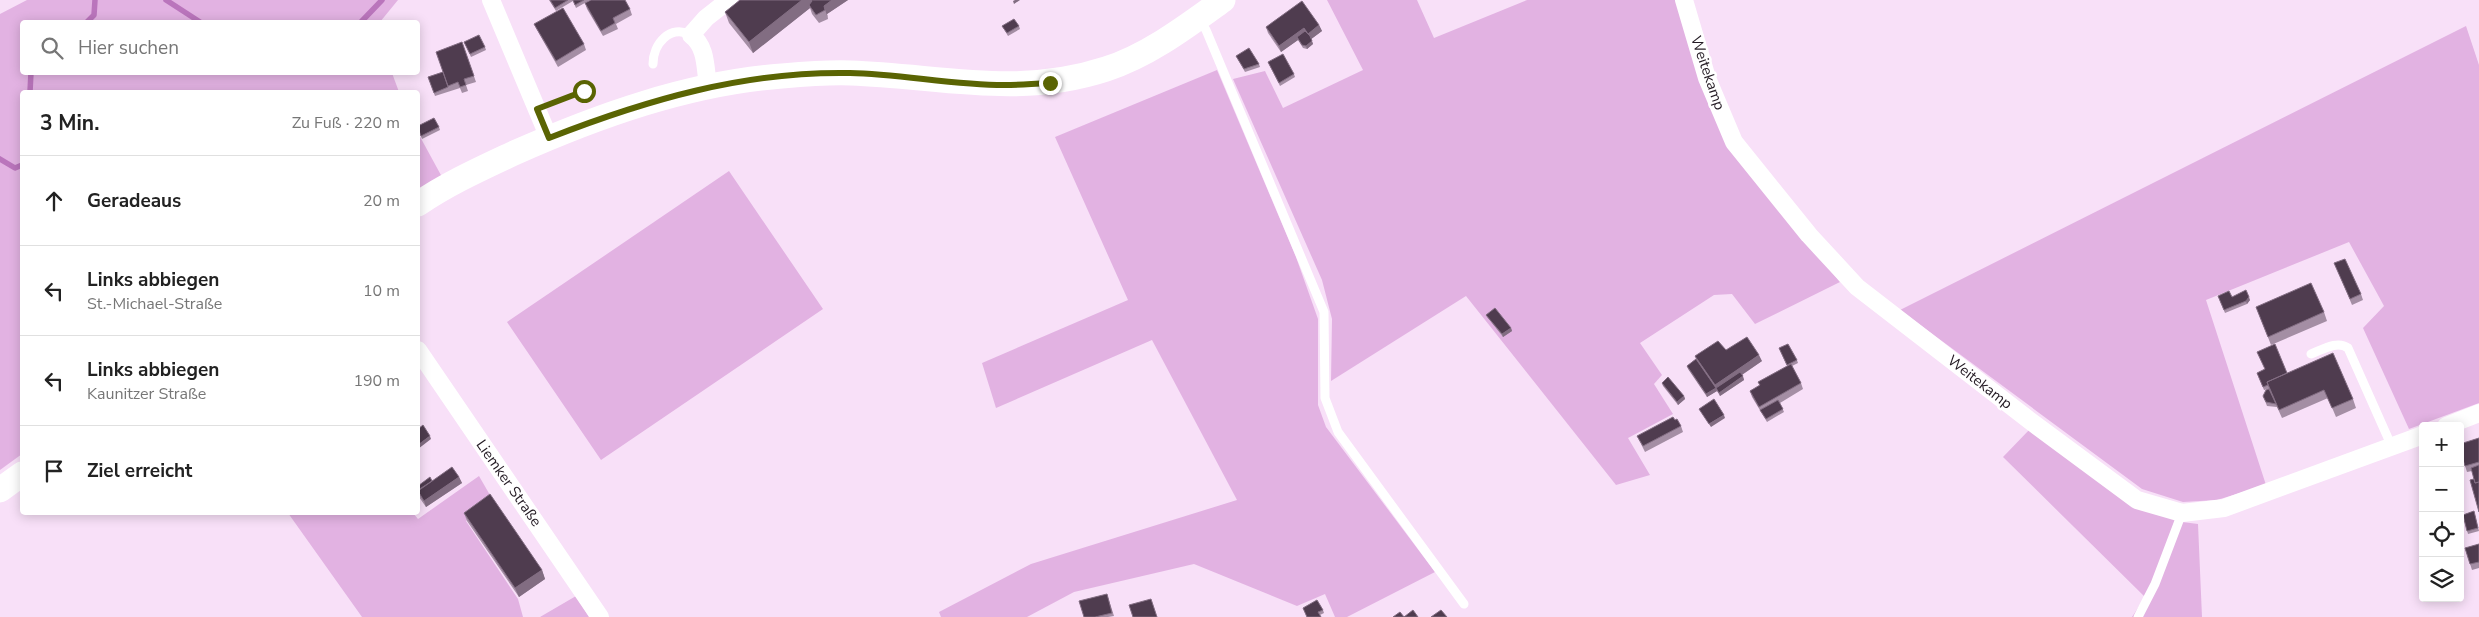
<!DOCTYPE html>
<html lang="de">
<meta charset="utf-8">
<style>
:root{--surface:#fff;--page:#f6f6f6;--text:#222;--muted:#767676;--line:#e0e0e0}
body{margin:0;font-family:"Nunito Sans",sans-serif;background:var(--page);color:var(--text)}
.controls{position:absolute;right:15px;bottom:15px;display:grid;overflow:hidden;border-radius:5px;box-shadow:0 2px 12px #0003}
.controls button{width:45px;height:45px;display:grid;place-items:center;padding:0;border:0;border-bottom:1px solid var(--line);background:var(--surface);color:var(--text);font:25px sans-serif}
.stop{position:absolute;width:15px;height:15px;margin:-11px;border:4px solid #5a6403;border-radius:50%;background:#fff}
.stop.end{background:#5a6403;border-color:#fff;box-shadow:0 1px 5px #0008}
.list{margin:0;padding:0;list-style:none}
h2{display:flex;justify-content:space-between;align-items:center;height:65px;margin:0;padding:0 20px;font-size:21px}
h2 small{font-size:16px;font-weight:400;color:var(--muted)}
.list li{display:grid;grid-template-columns:32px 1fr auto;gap:15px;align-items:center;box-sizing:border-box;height:90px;padding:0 20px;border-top:1px solid var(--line)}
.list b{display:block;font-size:19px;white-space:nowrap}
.list p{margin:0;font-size:16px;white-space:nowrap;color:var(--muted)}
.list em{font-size:16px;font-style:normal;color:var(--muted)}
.icon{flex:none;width:28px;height:28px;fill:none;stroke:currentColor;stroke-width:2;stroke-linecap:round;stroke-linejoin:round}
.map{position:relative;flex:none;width:2479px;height:617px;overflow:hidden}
.search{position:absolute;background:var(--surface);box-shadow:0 2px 12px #0003;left:20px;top:20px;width:400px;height:55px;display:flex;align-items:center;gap:12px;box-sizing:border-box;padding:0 18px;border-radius:5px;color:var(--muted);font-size:19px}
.panel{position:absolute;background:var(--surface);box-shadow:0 2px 12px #0003;left:20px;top:90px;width:400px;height:425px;border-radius:5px}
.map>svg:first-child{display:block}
.green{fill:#e2b2e2}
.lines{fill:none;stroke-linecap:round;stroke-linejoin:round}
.stream{stroke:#ba75bc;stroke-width:5.5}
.path{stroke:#a08fa0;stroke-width:3;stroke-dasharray:4 4;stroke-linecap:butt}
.lane{stroke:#fff;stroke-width:9}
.street{stroke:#fff;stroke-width:18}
.secondary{stroke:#fff;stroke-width:25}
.wall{fill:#a48ea4}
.shaded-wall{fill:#826d82}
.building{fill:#4f3c4f;stroke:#826d82}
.route{stroke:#5a6403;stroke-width:6}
.labels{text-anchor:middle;stroke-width:5;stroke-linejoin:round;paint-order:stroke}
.street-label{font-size:15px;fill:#231a23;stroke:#fff}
</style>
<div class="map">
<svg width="2479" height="617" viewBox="0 0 2479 617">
<rect width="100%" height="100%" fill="#f8e0f8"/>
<path class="green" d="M27,0H398L380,22H22V72L392,73L399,92H22V454L0,470V14Z
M1327,0H1417L1434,38L1527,0H1677L1731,146L1840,282L1755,324L1732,294L1714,295L1640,343L1662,375L1654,384L1673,414L1628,438L1650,475L1616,485L1466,296L1331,381L1332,319L1322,280L1233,79L1265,71L1283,108L1363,70Z
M2466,26L2479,65V403L2409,429L2363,328L2384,306L2349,242L2206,300L2266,485L2217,500L2183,502L2142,489L1900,310Z
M1217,70L1296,257L1318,319V405L1326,427L1435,572L1347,617H1335L1325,594L1297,606L1194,564L1074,592L1027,617H941L939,612L1031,564L1237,500L1152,340L996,408L982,363L1128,300L1055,137Z
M418,133L442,177L418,193Z
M729,171L823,309L601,460L507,322Z
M2030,429L2133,506L2182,522L2198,524L2202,617H2132L2145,597L2003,457Z
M479,476L494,502L466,521L518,599L523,617H362L288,513H413L418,519Z
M576,596L589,617H540Z"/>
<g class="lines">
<path class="stream" d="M166,0L200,22
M87,22L94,15L95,0
M361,22L382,0
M30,92L31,72
M0,159L15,168L22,165"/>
<path class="path" d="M551,103L584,91L588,101"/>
<path class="lane" d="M1198,18L1206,30L1324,312L1325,398L1338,432L1464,604
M653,64C653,44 670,24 691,35
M2311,354C2322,350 2337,340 2348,348L2392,447
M2138,617L2155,584L2182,513"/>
<path class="street" d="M491,0L549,138
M1684,0L1707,78L1734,142L1809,235L1857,287L2029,420L2137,500L2182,513L2224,508L2423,435
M708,86C705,68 707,47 691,35L706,18L729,0
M418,350L600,617
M2446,426L2479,413"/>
<path class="secondary" d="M418,204C447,184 480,169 512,154C597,116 689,83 782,76C805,74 828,72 851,73C940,76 1017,98 1106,69C1149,55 1187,26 1223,0
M0,490L22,474"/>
</g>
<path class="wall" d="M549,0H590L576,8L573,1L556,11Z
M740,0H848L827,14L828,19L819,23L812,14L810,8L753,53L729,23L725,12Z
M585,3L630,9L632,15L616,24L618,29L603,36L587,9Z
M534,24L584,44L586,50L558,67L537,30Z
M1319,25L1322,31L1311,39L1313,44L1307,49L1303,48L1298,40L1281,52L1268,33L1266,27Z
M1002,26H1019L1020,29L1008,36Z
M462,42L476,82L466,85L468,91L462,93L460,88L435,96L428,77L443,72Z
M464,42L485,47L486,50L471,57Z
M1236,56L1259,64L1260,67L1245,72Z
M1268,62L1294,74L1295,77L1280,86Z
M439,127L440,130L422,139L418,129Z
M2337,269L2361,294L2363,300L2352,305Z
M2218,296L2232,297L2250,300L2247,304L2225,313Z
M2256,307L2324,312L2327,321L2271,345Z
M1486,315L1511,328L1512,331L1503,337L1488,318Z
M1779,348L1797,360L1798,363L1792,366L1801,383L1803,389L1780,403L1784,412L1767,422L1752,397L1750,391L1760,386L1758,382L1787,366Z
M1726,350L1762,361L1742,375L1744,380L1720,396L1717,391L1707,397L1688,369L1687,366L1696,359L1695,356Z
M2257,373H2287L2353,399L2356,408L2336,417L2328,398L2282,418L2277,407L2267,406L2263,396L2269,389L2264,390Z
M1662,383L1684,396L1685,399L1678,405L1663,386Z
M1675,420L1681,426L1683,432L1645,452L1637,436Z
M2479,438V512L2475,481L2472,471L2467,472L2460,450Z
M459,477L462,483L426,507L419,497L418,491V486L432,481Z
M2474,511L2479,531L2468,534L2463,515Z
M464,513L542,570L545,579L519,597L467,521Z
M2479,544V568L2472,570L2465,548Z
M1107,594L1114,616L1108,617H1084Z
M1303,608L1323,610L1324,613L1320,615L1321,617H1307Z"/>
<path class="shaded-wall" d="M802,0H811L813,6L809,5L810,8L753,53L749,42Z
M832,0H848L827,14L828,19L824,6Z
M1015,0H1020L1014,4L1013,1Z
M1319,25L1322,31L1310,40L1308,34Z
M1304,28L1306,34L1297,37L1298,40L1281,52L1279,46Z
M1312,41L1313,44L1307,49L1306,46Z
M418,42L419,45L420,63L419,60Z
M2249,297L2250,300L2247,304L2246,301Z
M1511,328L1512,331L1503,337L1502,334Z
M1759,355L1762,361L1718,391L1716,388L1717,391L1715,385Z
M1743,376L1744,380L1720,396L1719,393Z
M1716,388L1717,391L1707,397L1706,394Z
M1684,396L1685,399L1678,405L1677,402Z
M1724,415L1725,418L1711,427L1709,424Z
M430,436L431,439L418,449V445Z
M459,477L462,483L426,507L424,501Z
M542,570L545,579L519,597L515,588Z"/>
<path class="building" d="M550,0H568L555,8Z
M573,0H584L575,5Z
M591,0H625L630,9L613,18L615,23L601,31L585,3Z
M740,0H802L749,42L725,12Z
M811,0H832L824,6L825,10L816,15L809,5L812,1Z
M1302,1L1319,25L1308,34L1304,28L1279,46L1266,27Z
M563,8L584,44L556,61L534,24Z
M1014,19L1019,26L1007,33L1002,26Z
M1305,31L1310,36L1312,41L1306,46L1302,45L1297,37Z
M479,35L485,47L470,54L464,42Z
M418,42L419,60H418Z
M462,42L474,76L464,79L466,85L460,87L458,82L448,86L436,52Z
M1249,48L1259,64L1244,69L1236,56Z
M1283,54L1294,74L1279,83L1268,62Z
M443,72L448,87L434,93L428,77Z
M434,118L439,127L421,136L418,128V126Z
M2345,259L2361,294L2350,299L2334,263Z
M2311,283L2324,312L2268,337L2256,307Z
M2246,290L2249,297L2246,301L2224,310L2218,296L2229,291L2232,297Z
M1495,308L1511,328L1502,334L1486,315Z
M1747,337L1759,355L1715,385L1695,356L1718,341L1726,350Z
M1788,344L1797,360L1787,365L1779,348Z
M2275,344L2287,373L2267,382L2268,385L2263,387L2257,373L2265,369L2257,352Z
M2333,353L2353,399L2332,408L2324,390L2279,410L2267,382Z
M1696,359L1716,388L1706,394L1687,366Z
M1791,364L1801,383L1759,407L1750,391L1760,385L1758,382Z
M1740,372L1743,376L1719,393L1716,388Z
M1668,377L1684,396L1677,402L1662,383Z
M2269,389L2276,404L2266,402L2263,396L2266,390Z
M1714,399L1724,415L1709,424L1699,409Z
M1778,400L1783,409L1766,419L1760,410Z
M1673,417L1675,420L1677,419L1681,426L1643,446L1637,436Z
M423,425L430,436L418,445V429Z
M2479,438V462L2465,466L2460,450V444Z
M2479,465V482L2475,483L2471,468Z
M452,467L459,477L424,501L418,491Z
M430,477L432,481L418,490V486Z
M2474,479L2475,483L2479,482V512L2470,480Z
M490,494L542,570L515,588L464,513Z
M2474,511L2478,528L2467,531L2463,515Z
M2479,544V562L2470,564L2465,548Z
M1107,594L1112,613L1095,617H1084L1079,601Z
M1151,599L1157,617H1133L1129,605Z
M1317,600L1323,610L1318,612L1321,617H1307L1303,608Z
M1413,610L1418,617H1393L1400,612L1404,617Z
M1441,610L1447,617H1431Z"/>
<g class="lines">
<path class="route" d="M584,91L537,109L549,138C646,100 745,71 850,73C901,74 953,85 1004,85C1019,85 1035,84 1050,83"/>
</g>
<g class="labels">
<g class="street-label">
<text transform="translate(1708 73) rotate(71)" y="5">Weitekamp</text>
<text transform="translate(1980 382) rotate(38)" y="5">Weitekamp</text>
<text transform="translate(509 483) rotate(55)" y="5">Liemker Straße</text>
</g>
</g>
</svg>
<div class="controls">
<button>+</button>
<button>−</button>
<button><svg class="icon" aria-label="locate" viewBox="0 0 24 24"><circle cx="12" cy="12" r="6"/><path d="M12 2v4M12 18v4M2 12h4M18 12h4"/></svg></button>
<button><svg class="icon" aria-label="layers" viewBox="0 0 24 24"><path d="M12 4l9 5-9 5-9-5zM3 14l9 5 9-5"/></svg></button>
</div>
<div class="stop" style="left:584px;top:91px"></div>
<div class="stop end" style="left:1050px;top:83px"></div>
<div class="search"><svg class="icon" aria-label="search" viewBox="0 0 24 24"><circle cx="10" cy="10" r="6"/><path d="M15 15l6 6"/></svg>Hier suchen</div>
<section class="panel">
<h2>3 Min.<small>Zu Fuß · 220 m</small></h2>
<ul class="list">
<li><svg class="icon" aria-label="ahead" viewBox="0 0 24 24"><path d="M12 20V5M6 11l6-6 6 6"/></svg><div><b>Geradeaus</b></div><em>20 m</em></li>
<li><svg class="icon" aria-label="left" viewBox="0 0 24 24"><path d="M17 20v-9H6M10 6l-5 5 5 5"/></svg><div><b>Links abbiegen</b><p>St.-Michael-Straße</p></div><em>10 m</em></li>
<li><svg class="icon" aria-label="left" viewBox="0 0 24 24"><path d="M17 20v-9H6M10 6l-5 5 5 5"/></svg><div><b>Links abbiegen</b><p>Kaunitzer Straße</p></div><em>190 m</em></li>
<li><svg class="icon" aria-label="arrive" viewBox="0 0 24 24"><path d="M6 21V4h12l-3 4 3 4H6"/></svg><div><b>Ziel erreicht</b></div></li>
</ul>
</section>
</div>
